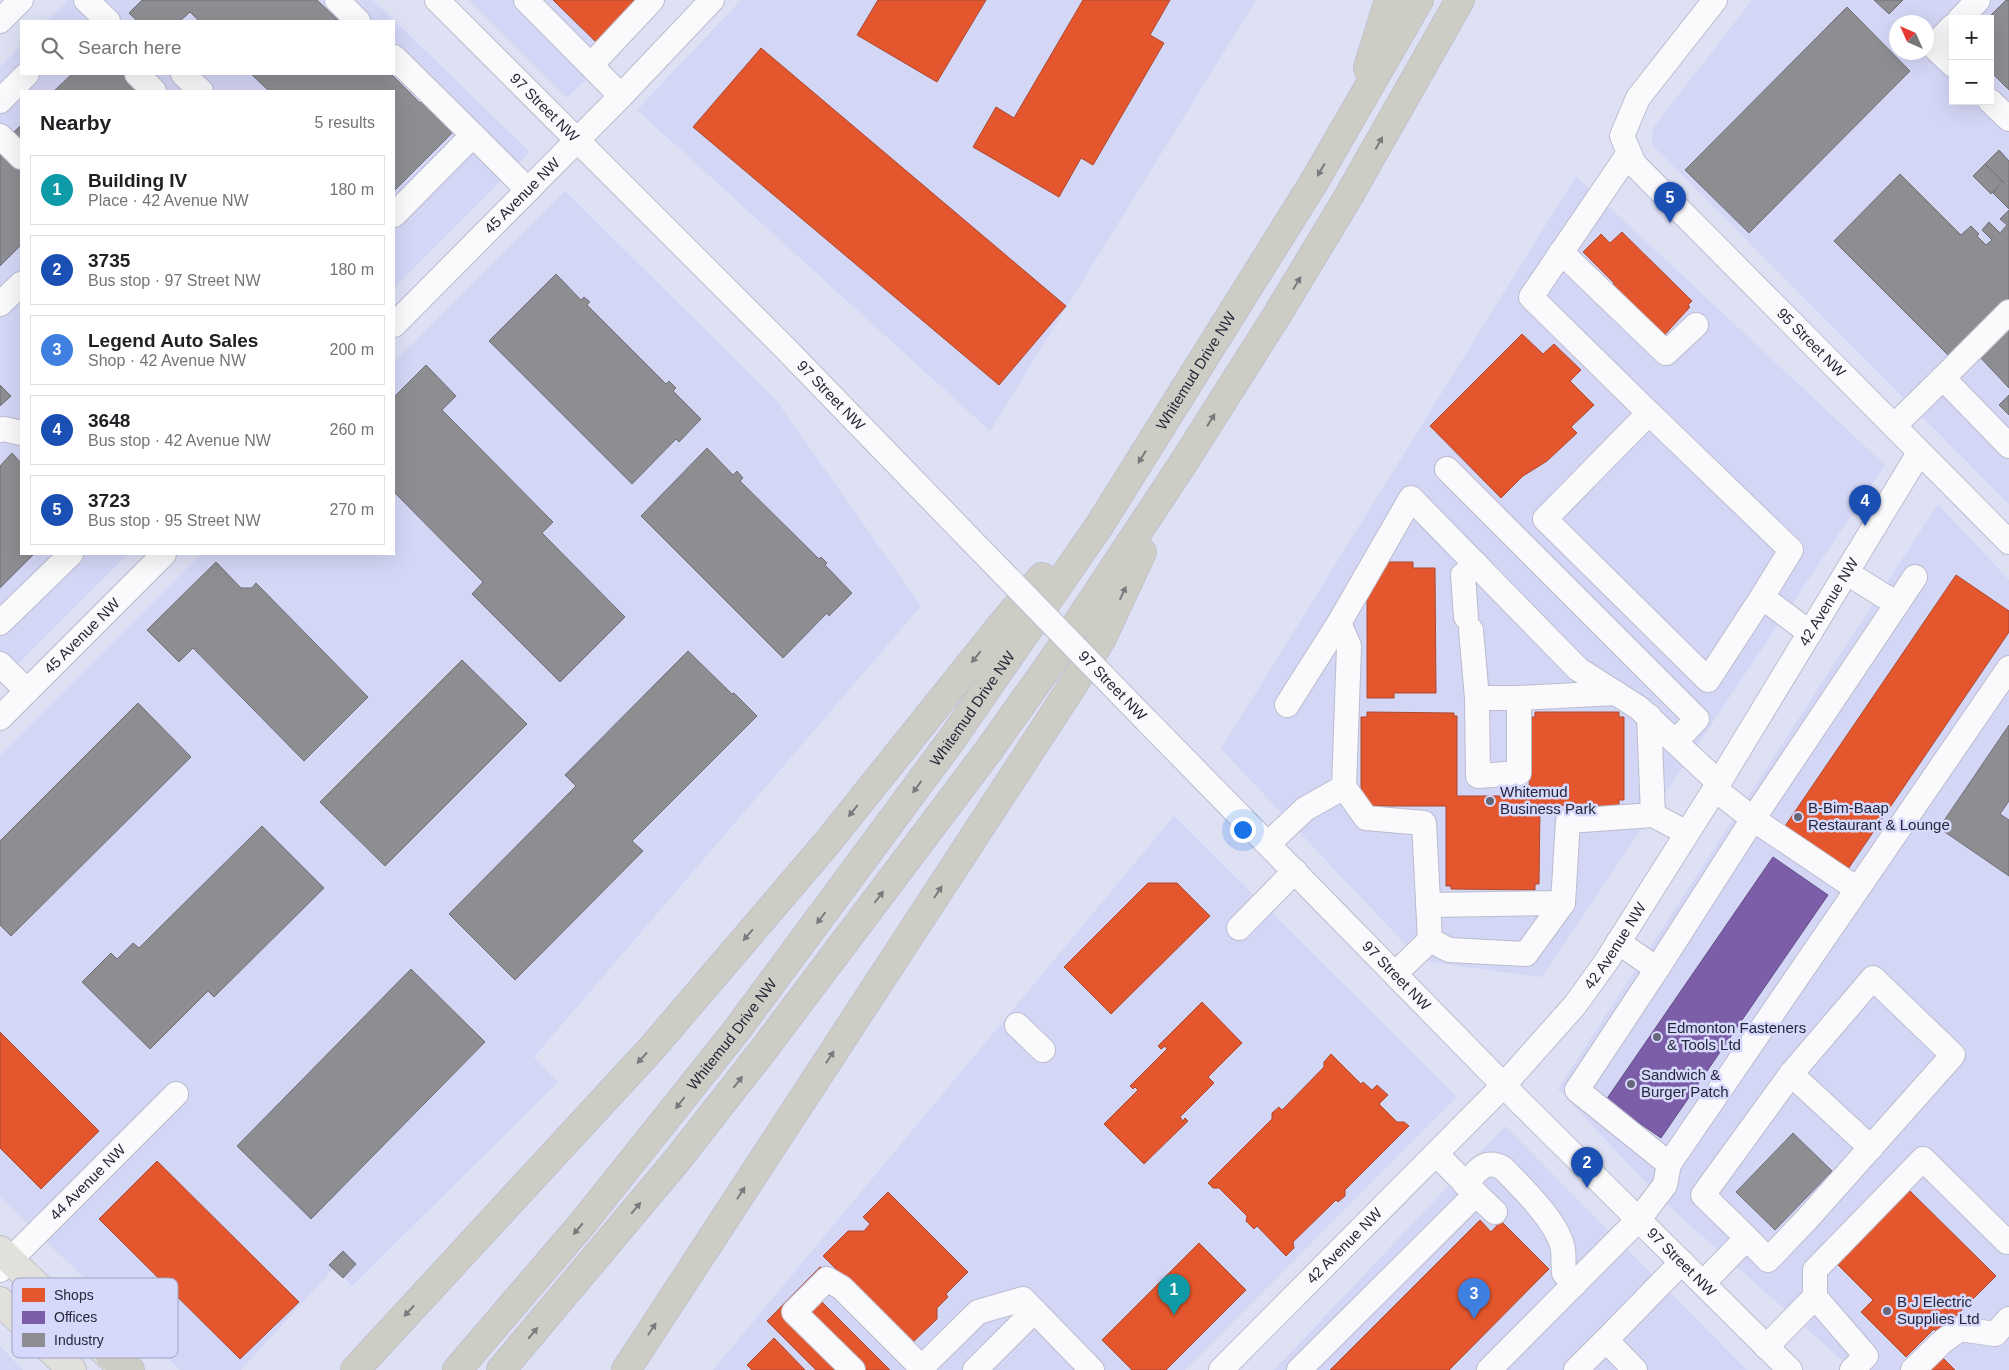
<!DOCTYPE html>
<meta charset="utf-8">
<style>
:root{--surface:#fff;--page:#f6f6f6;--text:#202124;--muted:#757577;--line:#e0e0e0;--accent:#66687a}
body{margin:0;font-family:Helvetica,sans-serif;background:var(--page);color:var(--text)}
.controls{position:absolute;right:15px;top:15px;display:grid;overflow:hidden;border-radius:0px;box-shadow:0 5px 20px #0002}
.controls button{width:45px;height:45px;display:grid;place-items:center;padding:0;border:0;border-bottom:1px solid var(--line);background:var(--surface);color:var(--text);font:25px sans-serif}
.compass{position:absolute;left:1889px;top:15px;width:45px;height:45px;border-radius:50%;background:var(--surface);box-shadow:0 5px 20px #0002;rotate:315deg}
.you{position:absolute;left:1242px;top:829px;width:18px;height:18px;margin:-12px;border:4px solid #fff;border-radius:50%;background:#1a73e8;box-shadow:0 0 0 8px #1a73e833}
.badge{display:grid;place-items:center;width:32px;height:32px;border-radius:50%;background:var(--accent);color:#fff;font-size:16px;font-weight:700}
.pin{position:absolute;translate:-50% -41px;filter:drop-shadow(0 1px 2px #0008)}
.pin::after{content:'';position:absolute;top:26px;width:18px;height:15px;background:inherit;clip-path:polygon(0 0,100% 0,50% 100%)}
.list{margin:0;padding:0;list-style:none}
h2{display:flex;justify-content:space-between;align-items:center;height:65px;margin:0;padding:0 20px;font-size:21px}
h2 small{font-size:16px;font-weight:400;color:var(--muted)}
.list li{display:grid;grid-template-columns:32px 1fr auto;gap:15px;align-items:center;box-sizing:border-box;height:70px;margin:0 10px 10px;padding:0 10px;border:1px solid var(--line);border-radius:0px}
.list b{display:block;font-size:19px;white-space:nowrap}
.list p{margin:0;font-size:16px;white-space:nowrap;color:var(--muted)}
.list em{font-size:16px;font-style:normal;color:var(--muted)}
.icon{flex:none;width:28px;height:28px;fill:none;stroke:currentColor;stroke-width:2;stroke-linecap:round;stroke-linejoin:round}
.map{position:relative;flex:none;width:2009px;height:1370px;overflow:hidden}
.search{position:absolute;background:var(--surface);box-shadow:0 5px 20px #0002;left:20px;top:20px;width:375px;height:55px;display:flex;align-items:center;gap:12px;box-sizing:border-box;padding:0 18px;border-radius:0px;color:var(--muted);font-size:19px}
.panel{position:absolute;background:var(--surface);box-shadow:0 5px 20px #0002;left:20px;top:90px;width:375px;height:465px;border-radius:0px}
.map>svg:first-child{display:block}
.built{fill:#d4d6f6;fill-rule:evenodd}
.shops{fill:#e4572e;stroke:#ab4931}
.offices{fill:#7b5ea7;stroke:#624e86}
.industry{fill:#8d8d92;stroke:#6e6e77}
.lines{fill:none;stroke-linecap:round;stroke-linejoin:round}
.minor-casing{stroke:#bbbcce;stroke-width:26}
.major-casing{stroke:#c0c1cb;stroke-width:30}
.highway-casing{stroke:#c0c1cb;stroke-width:30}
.minor{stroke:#fafafd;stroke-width:24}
.major{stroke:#e1e0db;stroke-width:28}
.highway{stroke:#cecdc5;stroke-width:28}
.minor-bridge-casing{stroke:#bbbcce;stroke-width:26;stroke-linecap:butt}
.minor-bridge{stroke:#fafafd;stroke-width:24}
.oneway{fill:#7a7a7e}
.poi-dot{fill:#66687a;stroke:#d6d8fc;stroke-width:2}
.labels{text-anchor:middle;stroke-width:5;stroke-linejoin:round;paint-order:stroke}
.street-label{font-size:15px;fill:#262738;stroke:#d6d8fc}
.poi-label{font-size:15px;fill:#262738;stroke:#d6d8fc;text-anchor:start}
.key{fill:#d6d8fc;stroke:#a1a3c1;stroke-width:1}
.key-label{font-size:14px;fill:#262738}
</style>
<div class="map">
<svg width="2009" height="1370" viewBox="0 0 2009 1370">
<rect width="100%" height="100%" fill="#dee0f4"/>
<path class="built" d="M68,0H373L530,152L394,288V91H21V554H128L0,682V67L21,46V74H394V21H46Z
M469,0H667L567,98Z
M741,0H1256L990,431L637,110Z
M1752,0H2009V504L1652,145L1653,128ZM1953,19H1990V101H1953ZM1896,22H1926V52H1896Z
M1576,176L1885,465L1542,977L1421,961L1221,749Z
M565,191L776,400L921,606L534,1057L558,1082L352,1286L334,1268L241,1370H180L0,1197V755L201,554H394V362Z
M1938,504L2009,580V1370H1853L1664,1202L1558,1089Z
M1174,816L1457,1097L1185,1370H713Z
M1505,1126L1747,1370H1274Z
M0,1346L23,1370H0Z"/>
<path class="shops" d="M553,0H637L596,42Z
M878,0H986L937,82L857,35Z
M1083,0H1170L1150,35L1164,43L1093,165L1081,158L1059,197L973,147L996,107L1014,118Z
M761,48L1066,306L999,385L693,127Z
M1622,232L1692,301L1688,305L1690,307L1659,341L1617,293L1619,291L1613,285L1614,283L1583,252L1601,234L1610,243Z
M1522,334L1543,354L1554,344L1581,370L1570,381L1594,405L1571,427L1577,433L1547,461L1523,476L1501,498L1430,426Z
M1383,562H1413V568H1435L1436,693H1394V698H1367V593Z
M1956,575L2009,611V632L1844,875L1781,832Z
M1367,712L1454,713V716H1457V796H1529L1530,717H1535V712H1619V717H1624V800H1619V806L1540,805L1539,884H1535V890L1451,889V886H1446V806H1367L1361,802V717H1367Z
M1148,883H1177L1210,916L1111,1014L1064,967Z
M1202,1002L1242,1043L1208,1077L1214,1083L1180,1117L1183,1121L1185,1118L1188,1121L1144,1164L1104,1124L1138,1090L1135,1087L1133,1089L1130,1086L1167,1049L1165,1046L1161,1049L1158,1046Z
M0,1032L99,1131L41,1189L0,1148Z
M1331,1054L1361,1084L1363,1082L1372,1090L1377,1085L1388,1095L1379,1104L1397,1122H1404L1409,1126L1345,1190V1196L1338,1202L1336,1200L1293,1242L1294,1248L1286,1256L1257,1226L1254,1229L1246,1221L1247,1216L1219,1188H1213L1208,1183L1272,1119V1113L1279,1107L1282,1110L1324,1067V1062Z
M157,1161L299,1302L240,1359L99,1219Z
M1909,1190L1996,1276L1938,1334L1934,1329L1906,1357L1861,1312L1873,1300L1836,1263Z
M888,1192L968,1272L946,1294L948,1297L937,1308V1319L911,1344L823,1256L848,1231H864L870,1224L863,1217Z
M1480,1220L1491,1232L1501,1221L1549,1269L1449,1370H1330Z
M1199,1243L1246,1290L1166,1370H1132L1102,1340Z
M820,1267L833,1270V1296L824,1294L819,1299L890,1370H816L767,1321Z
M774,1338L805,1370H752L747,1365Z
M1942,1357L1955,1370H1929Z"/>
<path class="offices" d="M1773,857L1828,895L1661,1138L1606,1100Z"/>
<path class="industry" d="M142,0H317L339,21H199L190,12L180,21H137L129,13Z
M1874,0H1903L1889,14Z
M2006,0H2009V90L1990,71V19H1987Z
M1847,7L1910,71L1749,233L1685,170Z
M72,74H128L146,91H54Z
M251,74H391L420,103L423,100L454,131L394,191V91H269Z
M21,125V144L12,134Z
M0,148L21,169V245L0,266Z
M1999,150L2009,161V209L1993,193L2004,183L1985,164Z
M1985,164L2003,182L1991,194L1973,176Z
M1900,174L1961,235L1971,226L1979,234L1977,236L1986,245L1992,240L1982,230L1989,222L2000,233L2007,225L2000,219L2009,210V300L1951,358L1834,241Z
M556,274L581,300L584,297L590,302L587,305L666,384L669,381L676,388L673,391L701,419L679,442L676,439L632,484L489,341Z
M2009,324V388L1978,355Z
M426,365L456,396L442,410L553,522L542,533L625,617L560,682L472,594L483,582L394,492V397Z
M0,385L11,396L0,406Z
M2009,395V415L1999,405Z
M707,448L733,475L737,471L743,478L740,481L819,559L821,557L827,563L825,565L852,593L829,616L827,613L783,658L641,516Z
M12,453L21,463V554H34L0,588V466Z
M216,562L241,588H252L256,583L368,697L304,761L193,648L179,662L147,630Z
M688,651L732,694L734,693L757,716L632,841L643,851L515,980L449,914L576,786L565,775Z
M462,660L527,724L385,866L320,802Z
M138,703L191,757L11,936L0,925V841Z
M2009,725V801L2000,814L2009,820V876L1939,828Z
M262,826L324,888L214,997L208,991L150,1049L82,982L111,953L117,959L133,943L139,948Z
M411,969L485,1042L311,1219L237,1146Z
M1793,1133L1832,1171L1775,1230L1736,1192Z
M343,1251L356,1264L343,1278L329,1265Z"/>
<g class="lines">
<defs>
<g id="minor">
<path d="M86,0L108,21"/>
<path d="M337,0L358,21"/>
<path id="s1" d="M437,0L786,349L969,538"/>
<path d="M526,0L621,96"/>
<path id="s2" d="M1715,0L1638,98L1622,136L1634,164L2009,542"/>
<path d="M1960,19L1978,0"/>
<path d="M0,21L21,0"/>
<path d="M1953,26L1933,46L1953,65"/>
<path d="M394,57L473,135"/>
<path d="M591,65L652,0"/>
<path d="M137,74L154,91"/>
<path d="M183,74L201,91"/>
<path d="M0,101L27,74"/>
<path d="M1990,101L2009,119"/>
<path d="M0,136L21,157"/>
<path d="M1629,153L1531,297L1649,413"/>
<path d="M394,215L473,135L528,190"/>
<path d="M1561,252L1666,353L1696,325"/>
<path d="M0,304L21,284"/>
<path id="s3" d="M394,325L621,96L712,0"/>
<path d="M1943,378L2009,312"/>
<path d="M1894,426L1943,378L2009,446"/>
<path d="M0,430L4,429L21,433"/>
<path d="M1447,469L1697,719L1676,741"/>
<path d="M1847,573L1897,604"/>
<path d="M1762,597L1708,680L1545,519L1649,413L1791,550L1762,597L1810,633"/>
<path d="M1466,617L1463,575L1476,564"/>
<path d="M0,623L71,554"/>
<path d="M1339,623L1349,646L1344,787"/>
<path d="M1471,630L1477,698H1519L1616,693"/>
<path d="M0,664L27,691"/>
<path d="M1477,698L1478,776L1519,773V698"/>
<path d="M1287,705L1339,623L1411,498L1578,669L1639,708L1719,783"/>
<path d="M1649,716L1653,815"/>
<path id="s4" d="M0,718L164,554"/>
<path id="s5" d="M1146,720L1521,1103L1790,1370"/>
<path d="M1715,789L1753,819L1857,889"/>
<path d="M1268,844L1305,809L1344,787L1366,818L1424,823L1430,940L1395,974"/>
<path d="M1428,905L1563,903L1568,821L1653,815L1687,833"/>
<path d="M1239,928L1295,871"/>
<path d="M1430,940L1449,950L1526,954L1563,903"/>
<path d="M1618,942L1657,969L1577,1090L1669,1164L2009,668"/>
<path d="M1657,969L1753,819L1915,577"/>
<path d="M1017,1025L1043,1050"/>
<path d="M1791,1074L1871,1148"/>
<path d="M1465,1184C1478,1171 1484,1158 1503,1168C1522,1188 1558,1222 1563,1249C1564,1257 1563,1265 1564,1273L1575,1284"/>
<path d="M1476,1194L1495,1212"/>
<path id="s6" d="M0,1270L176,1094"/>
<path d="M1703,1283L1747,1238L1703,1195L1791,1074L1873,978L1953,1055L1808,1218L1768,1260L1747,1238"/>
<path d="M1815,1297V1270L1923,1159L2007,1242"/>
<path d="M1606,1340L1682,1262"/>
<path d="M1766,1347L1815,1297L1866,1356L1852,1370"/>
<path d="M853,1370L794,1312L827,1279L842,1288L921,1367"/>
<path d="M919,1370L978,1312L1023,1299L1092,1370"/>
<path d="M975,1370L1034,1311"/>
<path id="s7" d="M1221,1370L1503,1086L1575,1005L1606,962L1715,789L1919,453"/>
<path d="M1299,1370L1476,1194L1436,1154"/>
<path d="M1489,1370L1639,1219L1665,1185L1669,1164"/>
<path d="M1576,1370L1606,1340L1635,1370"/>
<path d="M1913,1370L1942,1342L1960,1329L1995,1334L2009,1319"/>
</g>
<path id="major" d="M0,1250L124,1370
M0,1301L72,1370"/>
<g id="highway">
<path d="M1368,68L1389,0"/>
<path d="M110,1356L130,1370"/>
<path d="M355,1370L652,1048L827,843L999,628L1042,577"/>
<path id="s8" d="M457,1370L582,1224L736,1031L952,739L1099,526L1314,182L1419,0"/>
<path d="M501,1370L678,1159L764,1049L989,750L1053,660L1184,462L1277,315L1347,199L1460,0"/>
<path d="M626,1370L1075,682L1102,638L1142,552"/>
</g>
</defs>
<use href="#minor" class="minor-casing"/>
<use href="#major" class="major-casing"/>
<use href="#highway" class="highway-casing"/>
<use href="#minor" class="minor"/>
<use href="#major" class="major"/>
<use href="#highway" class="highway"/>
<defs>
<g id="minor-bridge">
<path id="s9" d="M969,538L1146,720"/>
</g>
</defs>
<use href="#minor-bridge" class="minor-bridge-casing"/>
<use href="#minor-bridge" class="minor-bridge"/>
</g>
<defs><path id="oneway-solid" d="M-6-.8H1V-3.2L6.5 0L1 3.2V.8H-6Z" transform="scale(1.25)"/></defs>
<g class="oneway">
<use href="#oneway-solid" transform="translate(1379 143) rotate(-61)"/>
<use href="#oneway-solid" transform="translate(1321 170) rotate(120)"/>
<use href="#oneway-solid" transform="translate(1297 283) rotate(-59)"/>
<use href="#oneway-solid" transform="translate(1211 420) rotate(-58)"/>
<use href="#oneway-solid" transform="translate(1142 457) rotate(122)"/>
<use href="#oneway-solid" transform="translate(1123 593) rotate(-65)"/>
<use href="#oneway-solid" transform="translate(976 657) rotate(129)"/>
<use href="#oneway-solid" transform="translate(917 787) rotate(126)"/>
<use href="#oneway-solid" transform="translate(853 811) rotate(129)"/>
<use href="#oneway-solid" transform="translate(938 892) rotate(-57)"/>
<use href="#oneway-solid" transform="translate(879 897) rotate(-53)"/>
<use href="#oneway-solid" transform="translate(821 918) rotate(127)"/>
<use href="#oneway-solid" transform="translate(748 935) rotate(131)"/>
<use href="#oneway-solid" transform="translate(830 1057) rotate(-57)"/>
<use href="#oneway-solid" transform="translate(642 1058) rotate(133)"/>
<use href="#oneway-solid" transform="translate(738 1082) rotate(-52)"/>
<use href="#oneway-solid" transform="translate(680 1103) rotate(128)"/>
<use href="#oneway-solid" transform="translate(741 1193) rotate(-57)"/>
<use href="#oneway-solid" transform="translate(636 1208) rotate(-50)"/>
<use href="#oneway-solid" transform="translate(578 1229) rotate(130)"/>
<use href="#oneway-solid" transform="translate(409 1311) rotate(133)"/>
<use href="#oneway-solid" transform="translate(652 1329) rotate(-57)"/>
<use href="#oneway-solid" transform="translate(533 1333) rotate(-50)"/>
</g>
<g class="poi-dot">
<circle cx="1490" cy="801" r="5"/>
<circle cx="1798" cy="817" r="5"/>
<circle cx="1657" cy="1037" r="5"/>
<circle cx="1631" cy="1084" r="5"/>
<circle cx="1887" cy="1311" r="5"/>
</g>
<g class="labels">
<g class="street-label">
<text dy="5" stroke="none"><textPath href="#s1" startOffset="152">97 Street NW</textPath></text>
<text dy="5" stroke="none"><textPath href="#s3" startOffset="182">45 Avenue NW</textPath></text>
<text dy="5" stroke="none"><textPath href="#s2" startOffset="448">95 Street NW</textPath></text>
<text dy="5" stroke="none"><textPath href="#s8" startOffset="1244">Whitemud Drive NW</textPath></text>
<text dy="5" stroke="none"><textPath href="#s1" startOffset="558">97 Street NW</textPath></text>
<text dy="5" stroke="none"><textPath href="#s7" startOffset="985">42 Avenue NW</textPath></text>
<text dy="5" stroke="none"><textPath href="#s4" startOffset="116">45 Avenue NW</textPath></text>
<text dy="5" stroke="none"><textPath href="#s9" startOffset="206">97 Street NW</textPath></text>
<text dy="5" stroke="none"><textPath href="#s8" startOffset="839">Whitemud Drive NW</textPath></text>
<text dy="5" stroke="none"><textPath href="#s7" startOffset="580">42 Avenue NW</textPath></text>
<text dy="5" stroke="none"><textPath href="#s5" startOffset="358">97 Street NW</textPath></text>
<text dy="5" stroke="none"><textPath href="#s8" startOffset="434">Whitemud Drive NW</textPath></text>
<text dy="5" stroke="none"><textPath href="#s6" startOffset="124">44 Avenue NW</textPath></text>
<text dy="5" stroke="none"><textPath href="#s7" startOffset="175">42 Avenue NW</textPath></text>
<text dy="5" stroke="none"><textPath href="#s5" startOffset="762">97 Street NW</textPath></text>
</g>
<g class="poi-label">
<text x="1500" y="797">Whitemud<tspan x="1500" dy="17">Business Park</tspan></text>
<text x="1808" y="813">B-Bim-Baap<tspan x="1808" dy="17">Restaurant &amp; Lounge</tspan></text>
<text x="1667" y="1033">Edmonton Fasteners<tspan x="1667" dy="17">&amp; Tools Ltd</tspan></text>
<text x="1641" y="1080">Sandwich &amp;<tspan x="1641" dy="17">Burger Patch</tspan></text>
<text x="1897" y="1307">B J Electric<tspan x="1897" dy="17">Supplies Ltd</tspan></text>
</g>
</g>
<rect x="12" y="1278" width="166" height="80" rx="8" class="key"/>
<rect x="22" y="1288" width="23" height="14" fill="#e4572e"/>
<rect x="22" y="1311" width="23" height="13" fill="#7b5ea7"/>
<rect x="22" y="1333" width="23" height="14" fill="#8d8d92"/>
<g class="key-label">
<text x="54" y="1300">Shops</text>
<text x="54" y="1322">Offices</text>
<text x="54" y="1345">Industry</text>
</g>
</svg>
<div class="controls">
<button>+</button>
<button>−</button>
</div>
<svg class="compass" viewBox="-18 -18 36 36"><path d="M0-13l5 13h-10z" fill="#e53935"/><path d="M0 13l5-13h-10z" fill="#757577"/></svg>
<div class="you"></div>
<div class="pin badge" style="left:1174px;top:1315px;background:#0f9aa8">1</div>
<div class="pin badge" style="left:1587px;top:1188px;background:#1a4fb4">2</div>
<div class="pin badge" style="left:1474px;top:1319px;background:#3f7fe0">3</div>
<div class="pin badge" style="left:1865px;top:526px;background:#1a4fb4">4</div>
<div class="pin badge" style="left:1670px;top:223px;background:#1a4fb4">5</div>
<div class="search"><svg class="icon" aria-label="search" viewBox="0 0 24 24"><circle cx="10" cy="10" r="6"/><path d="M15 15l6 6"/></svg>Search here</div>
<section class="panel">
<h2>Nearby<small>5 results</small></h2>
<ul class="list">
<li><span class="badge" style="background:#0f9aa8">1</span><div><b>Building IV</b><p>Place · 42 Avenue NW</p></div><em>180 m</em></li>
<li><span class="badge" style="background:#1a4fb4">2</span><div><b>3735</b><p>Bus stop · 97 Street NW</p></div><em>180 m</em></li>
<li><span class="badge" style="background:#3f7fe0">3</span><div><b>Legend Auto Sales</b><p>Shop · 42 Avenue NW</p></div><em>200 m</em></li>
<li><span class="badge" style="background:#1a4fb4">4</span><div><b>3648</b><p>Bus stop · 42 Avenue NW</p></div><em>260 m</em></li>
<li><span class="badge" style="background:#1a4fb4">5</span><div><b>3723</b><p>Bus stop · 95 Street NW</p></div><em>270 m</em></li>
</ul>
</section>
</div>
